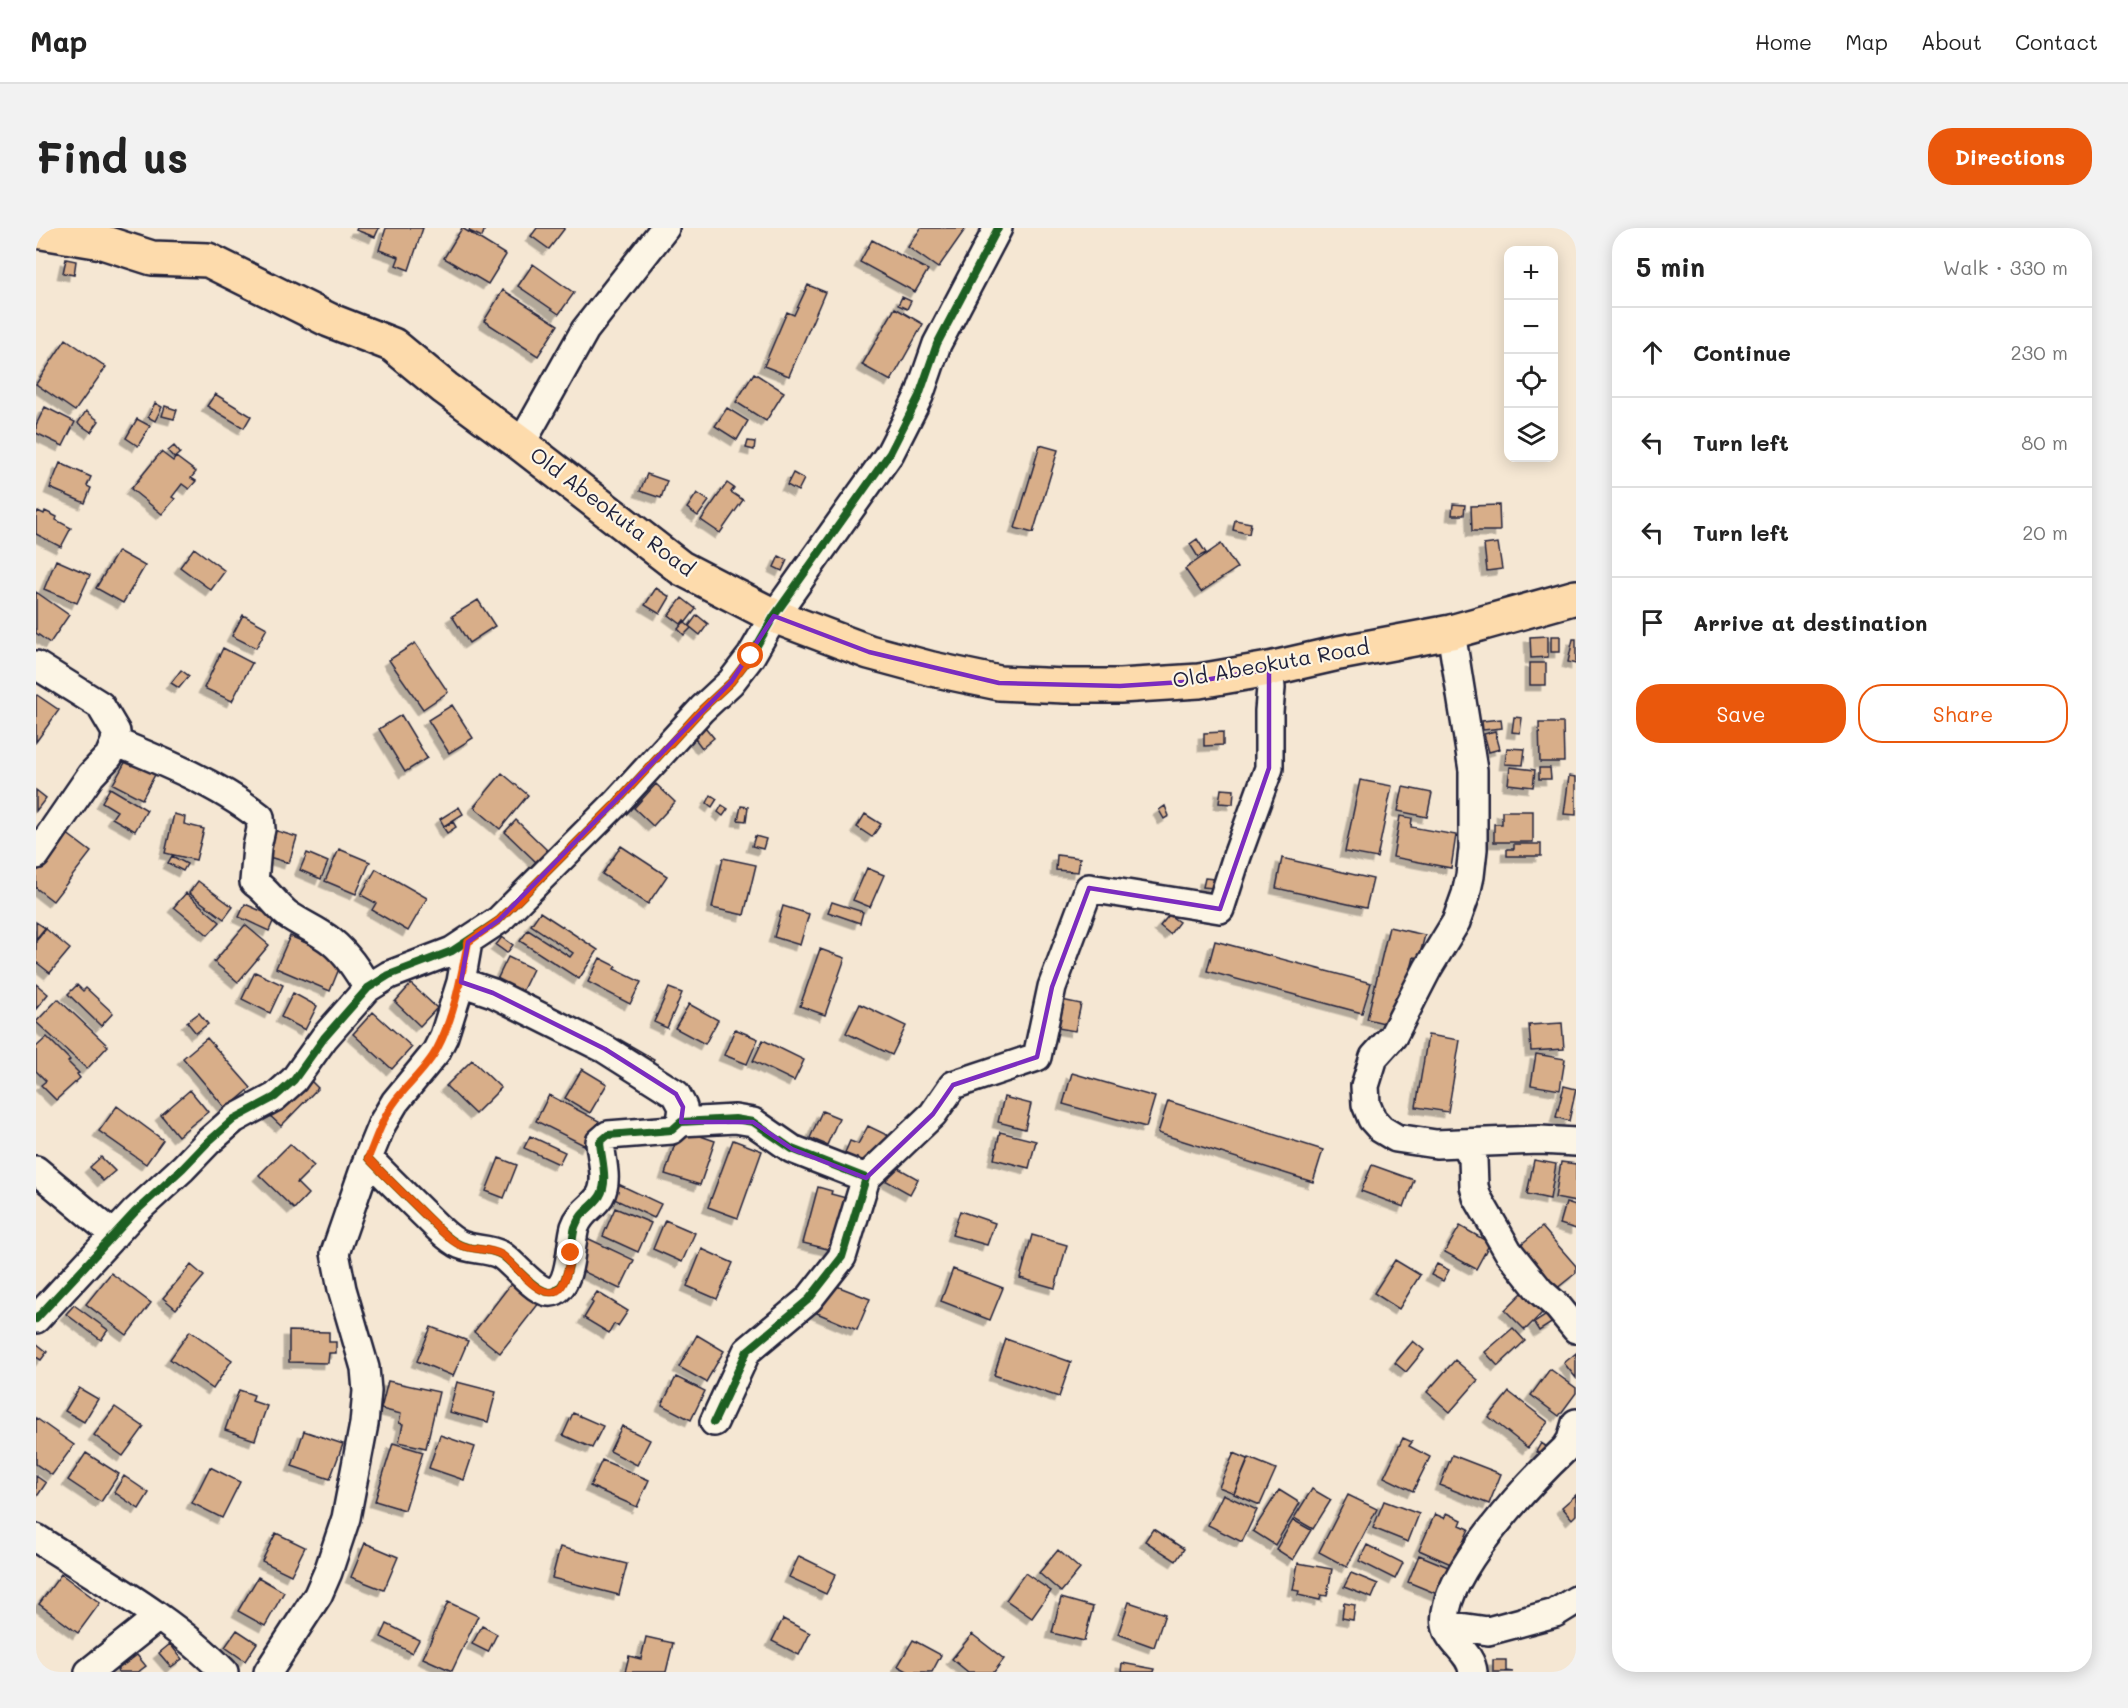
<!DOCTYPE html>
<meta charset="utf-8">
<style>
:root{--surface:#fff;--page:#f2f2f2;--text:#222;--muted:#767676;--line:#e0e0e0;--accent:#ea580c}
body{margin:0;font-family:Mali,sans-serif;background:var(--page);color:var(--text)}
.controls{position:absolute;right:18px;top:18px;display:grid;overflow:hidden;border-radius:12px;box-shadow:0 3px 15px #0003}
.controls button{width:54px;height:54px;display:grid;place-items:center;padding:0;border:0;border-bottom:2px solid var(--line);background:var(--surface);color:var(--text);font:30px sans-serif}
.stop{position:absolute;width:18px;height:18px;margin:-14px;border:4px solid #ea580c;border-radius:50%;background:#fff}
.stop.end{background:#ea580c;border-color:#fff;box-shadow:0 2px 6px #0008}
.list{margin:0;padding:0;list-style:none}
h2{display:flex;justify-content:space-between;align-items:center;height:78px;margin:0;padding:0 24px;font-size:26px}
h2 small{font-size:20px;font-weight:400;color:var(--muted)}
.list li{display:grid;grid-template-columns:39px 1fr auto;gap:18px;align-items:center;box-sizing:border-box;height:90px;padding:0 24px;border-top:2px solid var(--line)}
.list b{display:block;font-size:22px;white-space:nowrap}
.list em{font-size:20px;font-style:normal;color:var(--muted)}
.actions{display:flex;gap:12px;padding:18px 24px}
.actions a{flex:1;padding:14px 0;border:2px solid var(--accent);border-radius:24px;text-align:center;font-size:21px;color:var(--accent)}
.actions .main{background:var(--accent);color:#fff}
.icon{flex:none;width:33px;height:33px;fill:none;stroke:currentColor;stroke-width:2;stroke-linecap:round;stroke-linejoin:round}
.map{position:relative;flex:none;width:1540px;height:1444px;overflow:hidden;border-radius:24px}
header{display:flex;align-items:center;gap:36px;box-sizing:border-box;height:84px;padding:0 30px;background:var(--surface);border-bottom:2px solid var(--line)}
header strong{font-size:28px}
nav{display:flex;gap:33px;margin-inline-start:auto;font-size:21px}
.intro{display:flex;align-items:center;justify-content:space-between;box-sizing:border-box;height:144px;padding:0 36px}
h1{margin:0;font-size:42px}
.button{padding:15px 27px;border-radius:24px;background:var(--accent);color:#fff;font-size:21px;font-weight:700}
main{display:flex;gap:36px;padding:0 36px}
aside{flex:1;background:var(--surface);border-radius:24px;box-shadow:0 3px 15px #0003}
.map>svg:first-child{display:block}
.building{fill:#d8ae89;stroke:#22223b;stroke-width:1.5;filter:url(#shadow)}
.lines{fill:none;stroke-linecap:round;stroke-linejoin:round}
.minor-casing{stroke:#22223b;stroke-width:32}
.highway-casing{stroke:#22223b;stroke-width:38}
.minor{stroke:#fcf5e5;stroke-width:27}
.highway{stroke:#fddbac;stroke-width:33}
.cycleway-casing{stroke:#fcf5e5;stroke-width:11}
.cycleway{stroke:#1b5e20;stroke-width:8}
.route{stroke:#ea580c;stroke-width:8}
.marked{fill:none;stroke:#7b2cbf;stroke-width:4.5;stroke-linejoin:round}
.labels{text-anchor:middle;stroke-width:4.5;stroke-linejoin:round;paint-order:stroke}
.street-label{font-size:21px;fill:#22223b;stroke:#fcf5e5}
</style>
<header>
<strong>Map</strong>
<nav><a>Home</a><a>Map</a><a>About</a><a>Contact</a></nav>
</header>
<div class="intro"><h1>Find us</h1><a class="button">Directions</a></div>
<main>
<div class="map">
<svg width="1540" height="1444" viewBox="0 0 1540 1444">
<defs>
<filter id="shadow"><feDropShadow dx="-5.5" dy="5.5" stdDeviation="0" flood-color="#0004"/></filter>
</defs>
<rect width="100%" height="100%" fill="#f5e7d3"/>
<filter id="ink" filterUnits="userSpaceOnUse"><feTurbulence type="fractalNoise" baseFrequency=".0167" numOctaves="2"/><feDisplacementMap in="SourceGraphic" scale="12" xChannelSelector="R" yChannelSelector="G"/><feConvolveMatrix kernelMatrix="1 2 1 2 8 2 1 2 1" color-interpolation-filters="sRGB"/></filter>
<g filter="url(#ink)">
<path class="building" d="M321,0H343L339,9L320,2Z
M350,0H387L373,42L360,37L363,29L343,22Z
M426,0L470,27L452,56L408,30Z
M434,0H449L446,9L433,3Z
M501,0H529L513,21L495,8Z
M885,0H930L902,40L872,19Z
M836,12L892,42L879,64L824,34Z
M30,31L40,33L38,47L27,45Z
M497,36L538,65L523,86L482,58Z
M772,57L789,64L753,148L728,138L751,84L758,87Z
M467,62L522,97L502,128L448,93Z
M866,69L875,73L871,81L862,77Z
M859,80L887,96L855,153L826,137Z
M30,111L70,139L39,183L0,156Z
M718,145L748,164L730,193L700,174Z
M179,166L215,188L208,200L171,178Z
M119,175L126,179L119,193L112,189Z
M129,178L141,182L138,191L126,188Z
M9,179L39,194L27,218L0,205V197Z
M691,180L712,193L701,212L679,198Z
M50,183L63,193L55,204L42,195Z
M101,191L114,198L102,218L90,210Z
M712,213L719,214L718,222L710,220Z
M1004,217L1022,222L997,305L979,300Z
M138,218L144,225L138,230L132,223Z
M125,224L137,233L140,229L160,244L155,250L160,253L153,261L146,256L136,269L139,271L126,286L95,261Z
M24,235L55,249L51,258L55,260L49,275L14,260Z
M757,245L768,251L762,263L751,257Z
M611,246L631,253L625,270L604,263Z
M691,255L698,260L695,264L707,272L684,305L665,292Z
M661,265L673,273L662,288L651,280Z
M1417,276L1429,277L1428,287H1416Z
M1463,277L1464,303H1436L1435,278Z
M2,283L8,286L9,283L21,289L20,292L35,300L25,319L0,306V287Z
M1199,292L1215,295L1213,306L1197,302Z
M1161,311L1170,325L1162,329L1154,316Z
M1462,315L1466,341L1451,343L1448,317Z
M1185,316L1201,340L1165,364L1149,341Z
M158,320L189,343L175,362L144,339Z
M82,323L109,338L87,375L60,360Z
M743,328L751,332L746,343L738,339Z
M20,332L54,347L41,375L8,361Z
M620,360L634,369L624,386L609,377Z
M0,364L33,387L14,415L0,405Z
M646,370L660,381L650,394L648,392L645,396L633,387Z
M442,372L459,398L433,415L416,388Z
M207,387L231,400L220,420L196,408Z
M661,387L672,396L664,407L653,398Z
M648,394L655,400L648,407L642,401Z
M1512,408V429L1495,430L1494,409Z
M1515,408H1524V424H1515Z
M1537,411H1540V436L1532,434Z
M379,415L412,464L387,481L353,432Z
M187,420L216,435L196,473L168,460Z
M1494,435H1510V457H1494Z
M145,442L153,448L143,460L135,455Z
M1,467L23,482L0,514V468Z
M416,477L437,510L413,525L392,492Z
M365,487L391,530L369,544L343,501Z
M1478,489L1486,490L1484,505L1476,504Z
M1465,491L1466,500L1447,502L1446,493Z
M1503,495H1527L1528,534H1504Z
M669,499L678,510L666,520L657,508Z
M1459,503L1464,521L1453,524L1448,506Z
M1187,504V517L1168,518V505Z
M1471,520L1489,521L1487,537L1469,536Z
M94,526L122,541L106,571L77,556Z
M1474,539L1499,542L1497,559L1472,556Z
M1503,540H1514L1515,551H1503Z
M466,545L492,567L464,601L438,579Z
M1533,548L1540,549V587L1528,586Z
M1324,552L1356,558L1341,630L1309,624Z
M620,556L639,574L617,598L598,580Z
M1367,559L1396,565L1391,589L1362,583Z
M74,560L111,582L99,603L76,590L81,583L66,574Z
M1185,561L1198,562L1197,576L1183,575Z
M0,562L10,570L0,583Z
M675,567L681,571L676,579L671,575Z
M686,577L692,581L687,588L682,584Z
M705,578L712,579L710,593L702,592Z
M1129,578L1133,588L1128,591L1123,582Z
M423,579L427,586L408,598L404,591Z
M1466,583H1497V614H1458V596H1466Z
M138,586L149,589L148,596L168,601L160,632L129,625Z
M829,586L845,596L836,609L821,599Z
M1364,588L1376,590L1375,599L1420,607L1415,640L1357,629Z
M480,592L512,623L500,634L469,604Z
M417,594L420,599L411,605L407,599Z
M231,600L261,609L253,635L223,626Z
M30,605L55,624L17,673L0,660V644Z
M719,608L730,611L727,621L716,618Z
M1478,616H1505V628H1471V621H1478Z
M585,618L631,648L612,676L566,646Z
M303,621L334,634L320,666L289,653Z
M271,625L292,634L285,651L264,642Z
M1021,627L1044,630L1042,644L1020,642Z
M136,628L151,636L147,643L132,635Z
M687,630L720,637L708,687L676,680Z
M1246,630L1337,651L1330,680L1240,660Z
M831,640L848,647L834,679L817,672Z
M340,641L391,670L372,703L336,682L340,675L325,667Z
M1169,650L1178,651L1177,660L1167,659Z
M162,653L197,679L188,691L153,665Z
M150,665L184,694L172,707L138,679Z
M796,674L827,684L824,695L792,684Z
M209,676L239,689L233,703L203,689Z
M747,678L773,686L764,717L738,709Z
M504,684L562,722L543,751L484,713L492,702L534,729L537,725L495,697Z
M1133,687L1143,694L1134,706L1124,698Z
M0,694L9,700L0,711Z
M209,697L233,717L202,754L178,734Z
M1353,699L1389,707L1383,730L1378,729L1361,798L1331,791Z
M10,701L34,721L14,745L0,734V713Z
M254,708L307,731L294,763L240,740Z
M466,709L477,717L471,725L460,717Z
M1179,713L1335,755L1326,785L1171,743Z
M784,721L809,730L789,787L764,778Z
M472,729L497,741L483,770L458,758Z
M564,730L580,738L578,741L605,754L594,776L552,754Z
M219,744L247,757L234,785L206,771Z
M0,756L12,766L0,781Z
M375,756L401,780L384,798L359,774Z
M41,757L47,763L50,760L77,785L65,798L32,766Z
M633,760L646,765L631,800L618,794Z
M257,765L281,778L269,802L245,789Z
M22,771L72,818L51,841L0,794Z
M1021,771L1045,776L1039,803L1016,799Z
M653,776L682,792L669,816L639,800Z
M824,776L870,798L856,827L810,805Z
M337,784L376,819L356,841L317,806Z
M163,785L172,796L160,805L151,794Z
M1526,795L1528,821L1495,823L1493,797Z
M699,801L722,811L711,836L688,827Z
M1392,807L1424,812L1412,884L1380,879Z
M11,809L34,832L32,834L43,845L41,846L44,850L20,872L5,857L10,853L0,843V819Z
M171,810L215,860L190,881L147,830Z
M583,811L618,831L611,843L576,823Z
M727,812L768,832L758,853L717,833Z
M1500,826L1529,831L1524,862L1495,857Z
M436,832L465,860L439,886L410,858Z
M546,841L571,856L554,885L529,870Z
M1036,845L1119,869L1110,899L1027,876Z
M269,847L282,860L245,898L231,885Z
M1528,858L1540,861L1533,893L1520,889Z
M154,862L172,884L142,908L125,887Z
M513,867L563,893L550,918L500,893Z
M968,869L995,876L989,901L962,894Z
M1132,873L1287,922L1277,954L1122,905Z
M81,878L127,912L110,936L63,903Z
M786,883L803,890L791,917L774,910Z
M832,898L853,908L837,941L808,927L814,913L822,916Z
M644,901L679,913L664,957L629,946Z
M964,904L1000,913L993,940L958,931Z
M494,908L529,924L523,936L488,920Z
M697,912L726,923L702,990L672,979Z
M254,916L278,938L261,955L272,966L258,981L223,947Z
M65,929L79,943L67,953L54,939Z
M463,930L481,937L468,970L450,963Z
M1498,932L1520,936L1514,971L1491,966Z
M1525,934L1540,936V974L1519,970Z
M855,936L882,951L874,966L847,951Z
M1336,937L1378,952L1368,979L1325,963Z
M580,955L625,976L618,990L574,969Z
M782,959L796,963L795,966L810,970L796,1022L767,1015Z
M1530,975L1540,978V1001L1524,996Z
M579,980L615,995L602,1024L567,1008Z
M924,983L959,995L951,1017L916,1007Z
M629,992L659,1005L646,1034L617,1021Z
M1424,998L1454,1015L1440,1041L1409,1024Z
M1506,999L1540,1038V1045L1520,1061L1483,1018Z
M996,1007L1031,1017L1019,1060L984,1050Z
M551,1010L598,1032L584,1061L538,1039Z
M666,1021L697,1035L681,1071L651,1058Z
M1359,1032L1384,1047L1363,1081L1338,1065Z
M1401,1036L1413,1042L1407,1053L1395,1047Z
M155,1037L168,1048L140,1081L127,1070Z
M917,1041L967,1060L954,1092L905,1073Z
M75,1045L115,1075L91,1107L50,1076Z
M477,1053L504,1074L464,1125L438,1104Z
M793,1055L834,1071L821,1102L781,1085Z
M1489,1062L1509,1082L1489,1102L1469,1082Z
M561,1064L592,1083L582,1098L578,1096L573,1105L548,1090L557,1075L555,1073Z
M38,1077L72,1102L65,1112L30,1086Z
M1512,1086L1517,1094L1503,1103L1498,1095Z
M395,1099L432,1113L417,1148L381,1133Z
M1477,1100L1489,1113L1462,1138L1449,1124Z
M154,1103L196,1132L177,1161L134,1131Z
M253,1103L293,1104V1114H300V1125H293L292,1135L253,1134Z
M661,1107L688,1123L670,1154L643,1139Z
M970,1111L1035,1134L1023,1169L958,1147Z
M1377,1113L1388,1122L1370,1144L1359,1135Z
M0,1115L11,1124L5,1132L0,1129Z
M1540,1125V1150L1528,1135Z
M1419,1132L1442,1152L1414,1184L1391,1164Z
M1514,1141L1540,1160V1165L1523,1188L1495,1167Z
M640,1149L669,1163L655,1192L626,1177Z
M352,1153L403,1164L390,1220L363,1214L367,1196L363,1195L365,1186L345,1181Z
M421,1154L460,1164L452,1194L413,1184Z
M43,1160L62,1171L48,1194L29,1183Z
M203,1162L218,1167L216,1173L231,1178L219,1212L189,1202Z
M1473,1164L1512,1194L1492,1220L1453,1189Z
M79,1179L108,1199L87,1228L58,1207Z
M537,1185L567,1198L556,1220L527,1207Z
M0,1190L38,1217L16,1247L0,1236Z
M586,1198L614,1212L601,1237L574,1223Z
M268,1203L307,1216L294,1251L256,1238Z
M404,1207L439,1219L428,1252L393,1240Z
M1367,1210L1376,1214L1373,1218L1394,1229L1377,1263L1348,1249Z
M357,1215L387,1224L369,1282L339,1273Z
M1505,1215L1513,1220L1509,1228L1500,1224Z
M50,1225L83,1246L65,1274L32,1252Z
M1198,1225L1212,1231L1198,1265L1183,1259Z
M1416,1227L1465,1246L1453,1276L1404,1257Z
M1213,1230L1240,1241L1224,1277L1198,1266Z
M566,1232L613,1252L601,1279L554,1258Z
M174,1239L204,1254L186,1290L156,1275Z
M0,1248L10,1255L0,1270Z
M88,1248L113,1265L103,1281L78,1264Z
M1276,1261L1295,1272L1277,1301L1258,1290Z
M1243,1262L1264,1275L1239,1317L1217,1303Z
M1187,1266L1221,1282L1206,1314L1172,1297Z
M1312,1267L1341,1281L1311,1339L1283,1324Z
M1540,1267V1287L1536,1291L1526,1279Z
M1348,1273L1383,1286L1372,1314L1337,1300Z
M1411,1285L1426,1292L1424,1297L1433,1301L1417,1337L1383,1322L1399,1286L1408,1290Z
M1257,1292L1275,1302L1257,1332L1240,1321Z
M1117,1301L1148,1321L1140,1333L1109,1313Z
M240,1305L269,1319L255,1347L226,1333Z
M329,1315L362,1329L348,1362L315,1349Z
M1331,1317L1367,1335L1359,1351L1323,1333Z
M524,1319L591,1336L583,1367L516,1350Z
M1022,1322L1044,1341L1025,1364L1003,1345Z
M1383,1327L1417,1341L1406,1368L1372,1354Z
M763,1328L800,1346L790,1366L753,1349Z
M1262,1335L1296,1341L1291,1368L1285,1367L1284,1372L1262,1367L1263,1363L1257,1362Z
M989,1345L1015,1363L996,1390L970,1372Z
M1315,1345L1342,1356L1336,1370L1308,1359Z
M25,1346L64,1375L42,1405L3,1376Z
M222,1349L248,1364L229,1398L202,1383Z
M1025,1370L1057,1379L1048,1413L1016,1405Z
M412,1374L442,1388L416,1443L387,1430Z
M1093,1374L1129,1386L1118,1419L1082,1406Z
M1308,1375L1319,1377L1317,1392L1306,1390Z
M747,1391L774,1405L763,1427L736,1413Z
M351,1396L383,1412L376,1425L345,1409Z
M446,1398L461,1406L452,1424L436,1416Z
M201,1402L221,1415L209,1433L189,1419Z
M936,1406L968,1431L958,1444H932L916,1431Z
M610,1409L637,1415L630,1444H589L593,1428L605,1431Z
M877,1412L905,1427L896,1444H873L862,1438Z
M134,1416L146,1431L135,1439L123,1425Z
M101,1427L110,1438L102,1444H82L81,1442Z
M1457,1432H1470V1443L1477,1444H1457Z
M1086,1435L1119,1441L1118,1444H1085Z"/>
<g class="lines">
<defs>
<path id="minor" d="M485,216L549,102L629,0
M1415,404L1437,542V621L1434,648L1430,666L1420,694L1392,740L1357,808L1338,829L1329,858L1330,876L1336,891L1345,901L1360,910L1400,916L1424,915L1430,917L1437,931L1438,958L1441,969L1472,1023L1504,1063L1522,1079L1540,1101
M0,437L64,477L80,504L79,514L73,528L55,547L0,627
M79,514C126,533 184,557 224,589L225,601L221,619L218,654C231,663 239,676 251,686C265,696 281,702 295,713C311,726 321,742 332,760
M425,754L457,765L569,821L640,866L647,879L645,894
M1424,915L1504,912L1540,914
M332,930C351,950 371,969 390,988C400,998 409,1008 421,1015C434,1023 451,1019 465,1027C477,1034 504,1071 519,1063C536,1054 534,1016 539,999C544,984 556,980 564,968C573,953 565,930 564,914L572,907L636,902L645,894L699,891L717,894L756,921L830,950L806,1029L773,1071L711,1123L678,1194
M0,942L78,1007
M830,950L897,886L917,857L1001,829L1016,759L1053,660L1184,681L1201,628L1233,540V483L1235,460L1233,441
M0,1091L99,984L147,940L172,914L198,891L239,869L258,852L288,810L332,760L353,747L416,723L463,692L580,575L666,481L695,454L715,428L738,388L854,225L883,168L901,116L962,0
M0,1310C60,1349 139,1392 188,1444
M1410,1397L1452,1403L1519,1385L1540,1372
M53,1444L122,1389
M232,1444L282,1367L292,1344L310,1290L328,1196L331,1163L329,1140L306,1061L299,1025L332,930L346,896L359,874L400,824L408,808L425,754L432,714
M1437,1444C1435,1424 1413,1415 1410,1397C1401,1351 1498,1250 1530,1220L1535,1212L1540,1195"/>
<path id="highway" d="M0,3L66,14L116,30L172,32L293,92L357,117L409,160L485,216L645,340L738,388L833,424L896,441L963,455L1029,458H1084L1163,453L1233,441L1303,425L1415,404L1540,369"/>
</defs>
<use href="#minor" class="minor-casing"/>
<use href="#highway" class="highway-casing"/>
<use href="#minor" class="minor"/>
<use href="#highway" class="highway"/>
<defs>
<path id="cycleway" d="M332,930C351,950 371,969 390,988C400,998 409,1008 421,1015C434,1023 451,1019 465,1027C477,1034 504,1071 519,1063C536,1054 534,1016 539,999C544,984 556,980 564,968C573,953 565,930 564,914L572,907L636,902L645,894L699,891L717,894L756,921L830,950L806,1029L773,1071L711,1123L678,1194
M0,1091L99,984L147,940L172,914L198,891L239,869L258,852L288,810L332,760L353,747L416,723L463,692L580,575L666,481L695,454L715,428L738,388L854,225L883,168L901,116L962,0"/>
</defs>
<use href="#cycleway" class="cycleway-casing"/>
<use href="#cycleway" class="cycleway"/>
</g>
</g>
<g class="lines" filter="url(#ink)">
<path class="route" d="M535,1025C533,1035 530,1063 517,1064C499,1067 479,1036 466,1027C452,1019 435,1023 422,1016C409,1009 401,998 391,989C371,969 351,950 332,930C340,911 347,889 360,872C373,855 391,840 401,821C418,789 425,750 432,714L463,692L580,575L666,481L695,454L715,428"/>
</g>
<path class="marked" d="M738,388L833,424L963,455L1084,458L1163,453L1233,441V540L1184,681L1053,660L1016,759L1001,829L917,857L897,886L830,950L756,921L717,894H645L647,879L640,866L569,821L457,765L425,754L432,714L463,692L695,454Z"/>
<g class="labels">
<g class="street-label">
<text transform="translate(576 284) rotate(37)" y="7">Old Abeokuta Road</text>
<text transform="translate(1235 436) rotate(-10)" y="7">Old Abeokuta Road</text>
</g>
</g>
</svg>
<div class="controls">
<button>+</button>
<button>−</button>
<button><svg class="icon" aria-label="locate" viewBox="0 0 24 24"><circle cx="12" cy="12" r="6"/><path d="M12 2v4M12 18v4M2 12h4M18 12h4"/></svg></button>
<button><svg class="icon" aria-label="layers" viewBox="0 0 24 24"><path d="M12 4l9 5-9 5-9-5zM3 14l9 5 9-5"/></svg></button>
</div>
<div class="stop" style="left:715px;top:428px"></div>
<div class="stop end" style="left:535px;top:1025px"></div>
</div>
<aside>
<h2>5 min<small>Walk · 330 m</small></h2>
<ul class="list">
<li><svg class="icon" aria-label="ahead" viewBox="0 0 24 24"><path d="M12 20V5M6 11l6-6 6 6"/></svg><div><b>Continue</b></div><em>230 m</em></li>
<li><svg class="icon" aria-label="left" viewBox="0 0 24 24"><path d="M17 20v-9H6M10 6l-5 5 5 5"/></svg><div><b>Turn left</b></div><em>80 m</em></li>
<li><svg class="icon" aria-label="left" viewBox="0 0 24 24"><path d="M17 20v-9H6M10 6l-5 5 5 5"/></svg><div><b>Turn left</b></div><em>20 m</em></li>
<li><svg class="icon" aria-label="arrive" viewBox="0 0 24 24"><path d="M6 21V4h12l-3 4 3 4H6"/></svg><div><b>Arrive at destination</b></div></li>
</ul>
<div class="actions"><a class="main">Save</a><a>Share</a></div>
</aside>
</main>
